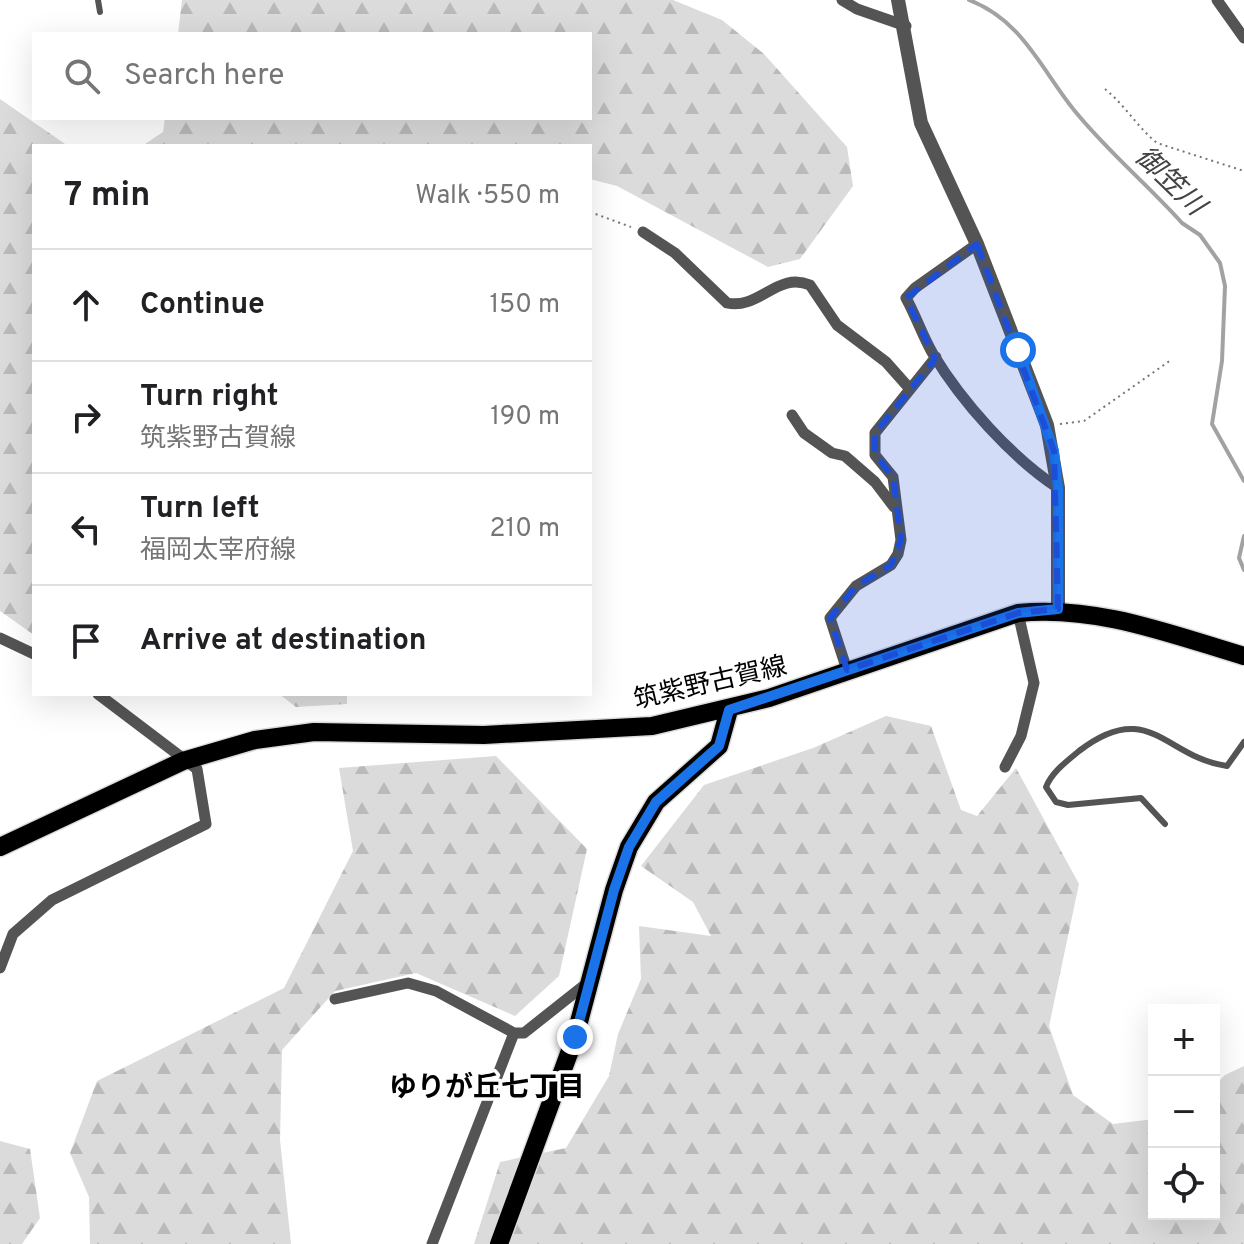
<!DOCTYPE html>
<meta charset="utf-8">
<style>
:root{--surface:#fff;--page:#f6f6f6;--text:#202124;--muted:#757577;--line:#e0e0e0}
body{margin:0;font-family:Overpass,"Noto Sans JP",sans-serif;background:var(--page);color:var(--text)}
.controls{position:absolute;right:24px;bottom:24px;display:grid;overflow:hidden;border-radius:0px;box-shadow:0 8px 32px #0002}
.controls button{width:72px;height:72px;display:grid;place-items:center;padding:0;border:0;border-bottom:2px solid var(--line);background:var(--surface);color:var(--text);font:40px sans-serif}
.stop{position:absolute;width:24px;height:24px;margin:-18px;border:6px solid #1a73e8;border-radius:50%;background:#fff}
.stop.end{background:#1a73e8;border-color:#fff;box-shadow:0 2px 8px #0008}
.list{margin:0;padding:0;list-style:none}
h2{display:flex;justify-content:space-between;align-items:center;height:104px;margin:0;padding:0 32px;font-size:34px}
h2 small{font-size:26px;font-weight:400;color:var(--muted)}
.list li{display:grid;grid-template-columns:52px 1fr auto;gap:24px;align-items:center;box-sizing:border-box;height:112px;padding:0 32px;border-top:2px solid var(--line)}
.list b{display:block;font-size:30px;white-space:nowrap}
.list p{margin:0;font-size:26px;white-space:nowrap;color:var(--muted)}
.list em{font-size:26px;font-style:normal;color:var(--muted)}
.icon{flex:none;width:44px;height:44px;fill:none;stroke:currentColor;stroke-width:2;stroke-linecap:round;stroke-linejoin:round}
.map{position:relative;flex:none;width:1244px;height:1244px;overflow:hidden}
.search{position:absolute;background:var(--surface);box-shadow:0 8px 32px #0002;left:32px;top:32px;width:560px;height:88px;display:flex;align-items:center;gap:20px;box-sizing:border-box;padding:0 28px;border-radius:0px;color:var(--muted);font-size:30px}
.panel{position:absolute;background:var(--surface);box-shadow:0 8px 32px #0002;left:32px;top:144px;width:560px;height:552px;border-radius:0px}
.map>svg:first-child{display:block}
.forest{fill:url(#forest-firs)}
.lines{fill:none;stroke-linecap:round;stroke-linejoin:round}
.stream{stroke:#a2a2a2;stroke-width:4}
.primary-casing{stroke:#dbdbdb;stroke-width:21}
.path{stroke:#767676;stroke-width:2;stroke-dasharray:2 4;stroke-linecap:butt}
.service{stroke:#545454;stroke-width:6}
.minor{stroke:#545454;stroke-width:11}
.tertiary{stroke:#545454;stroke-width:14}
.primary{stroke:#000;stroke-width:18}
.route{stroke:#1a73e8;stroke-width:10}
.marked{fill:#1d4ed8;fill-opacity:0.2;stroke:#1d4ed8;stroke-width:6;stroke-dasharray:16 10;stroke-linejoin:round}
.labels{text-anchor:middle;stroke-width:7;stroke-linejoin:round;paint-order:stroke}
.street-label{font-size:26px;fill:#000;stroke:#fff}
.water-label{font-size:28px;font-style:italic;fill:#434343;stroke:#fff}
.neighbourhood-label{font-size:28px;font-weight:bold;fill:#000;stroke:#fff}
</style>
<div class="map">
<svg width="1244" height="1244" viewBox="0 0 1244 1244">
<defs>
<pattern id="forest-firs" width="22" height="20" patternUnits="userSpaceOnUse" patternTransform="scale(2)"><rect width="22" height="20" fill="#dbdbdb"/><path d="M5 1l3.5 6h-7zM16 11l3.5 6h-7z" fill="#bababa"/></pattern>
</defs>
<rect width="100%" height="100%" fill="#fff"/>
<path class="forest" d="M182,0H673L722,20L764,54L847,147L853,186L800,259L768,267L617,186L590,179V146H142L163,132L165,118H590V34H178Z
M0,99L68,146H34V635L0,611Z
M279,694H347V704L296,707Z
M886,716L931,726L961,810L977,816L1016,768L1079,884L1049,1026L1073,1095L1113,1124L1154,1119V1214H1214V1086L1225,1075L1244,1066V1244H474L500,1162L566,1148L609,1076L618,1034L641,979L639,926L711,936L693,902L641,866L704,785L813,748Z
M496,756L587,849L559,976L515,1016L416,973L335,991L282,1050L280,1140L291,1244H90L89,1197L70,1153L97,1081L284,988L353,851L339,768Z
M0,1141L30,1149L40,1218L22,1244H0Z"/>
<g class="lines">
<path class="stream" d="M969,0C1022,20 1041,69 1074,110C1107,151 1147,184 1182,223L1200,235L1220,263L1225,286L1222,361L1212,424L1244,481
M1244,536L1239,558L1244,570"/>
<defs>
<path id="primary" d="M0,847L183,761L255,740L314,732L484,735L652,726L769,698L1018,613C1096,605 1170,634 1244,656
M499,1244L575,1037L614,890L629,847L656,802L719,746L729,710"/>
</defs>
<use href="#primary" class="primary-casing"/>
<path class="path" d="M1105,89C1125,105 1137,127 1157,143L1244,171
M590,212L631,227
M1060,424L1084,421L1171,360"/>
<path class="service" d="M98,0L100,12
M1165,824L1141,798L1068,805L1056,802L1046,787C1052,772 1067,761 1079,751C1149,697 1166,758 1227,766L1244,742"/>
<path class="minor" d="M842,0L857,9L906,26
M1217,0L1244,38
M643,232L675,253L727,303C759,310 778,271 810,285L837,325L886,362L910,389
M977,244L915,288L906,298C916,316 923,337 933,354C962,402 1011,457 1058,488
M792,415L804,433L832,453L845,456L875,482L894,507
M0,638L34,654
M847,670L830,618L856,586L891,565L898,554L901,540L893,477L875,455V433L936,357
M1005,767L1021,736L1034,683L1018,613
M0,968L13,934L52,900L206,824L197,769L98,694
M335,999L408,983L436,991L514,1033
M432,1244L514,1033H524L582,987H589"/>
<path class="tertiary" d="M898,0L921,123L977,244L1047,425L1058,488V609"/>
<use href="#primary" class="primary"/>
</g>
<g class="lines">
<path class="route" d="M575,1037L614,890L629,847L656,802L719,746L729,710L1018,613L1058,609V488L1054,451L1018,350"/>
</g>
<path class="marked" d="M977,244L1054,451L1058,609L1018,613L847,670L830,618L856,586L891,565L901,540L893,477L875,455V433L935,359L906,298Z"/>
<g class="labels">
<g class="street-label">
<text transform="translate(710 682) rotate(-13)" y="9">筑紫野古賀線</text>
</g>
<g class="water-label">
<text transform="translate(1171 180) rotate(44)" y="10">御笠川</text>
</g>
<g class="neighbourhood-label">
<text x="487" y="1096">ゆりが丘七丁目</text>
</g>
</g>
</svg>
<div class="controls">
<button>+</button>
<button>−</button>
<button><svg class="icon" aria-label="locate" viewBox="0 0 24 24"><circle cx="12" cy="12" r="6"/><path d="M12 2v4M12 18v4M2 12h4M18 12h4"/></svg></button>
</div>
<div class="stop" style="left:1018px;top:350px"></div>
<div class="stop end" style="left:575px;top:1037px"></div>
<div class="search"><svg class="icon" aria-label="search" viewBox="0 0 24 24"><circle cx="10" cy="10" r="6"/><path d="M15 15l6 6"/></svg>Search here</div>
<section class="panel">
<h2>7 min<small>Walk · 550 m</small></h2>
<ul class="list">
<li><svg class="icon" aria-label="ahead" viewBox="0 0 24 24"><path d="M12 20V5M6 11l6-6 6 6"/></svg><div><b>Continue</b></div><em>150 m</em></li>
<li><svg class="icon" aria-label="right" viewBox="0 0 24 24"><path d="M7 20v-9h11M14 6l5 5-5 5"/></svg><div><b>Turn right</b><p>筑紫野古賀線</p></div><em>190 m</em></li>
<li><svg class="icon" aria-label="left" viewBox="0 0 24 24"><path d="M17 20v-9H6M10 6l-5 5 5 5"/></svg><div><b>Turn left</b><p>福岡太宰府線</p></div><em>210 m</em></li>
<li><svg class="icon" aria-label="arrive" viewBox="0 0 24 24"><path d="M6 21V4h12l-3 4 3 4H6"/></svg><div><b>Arrive at destination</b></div></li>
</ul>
</section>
</div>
